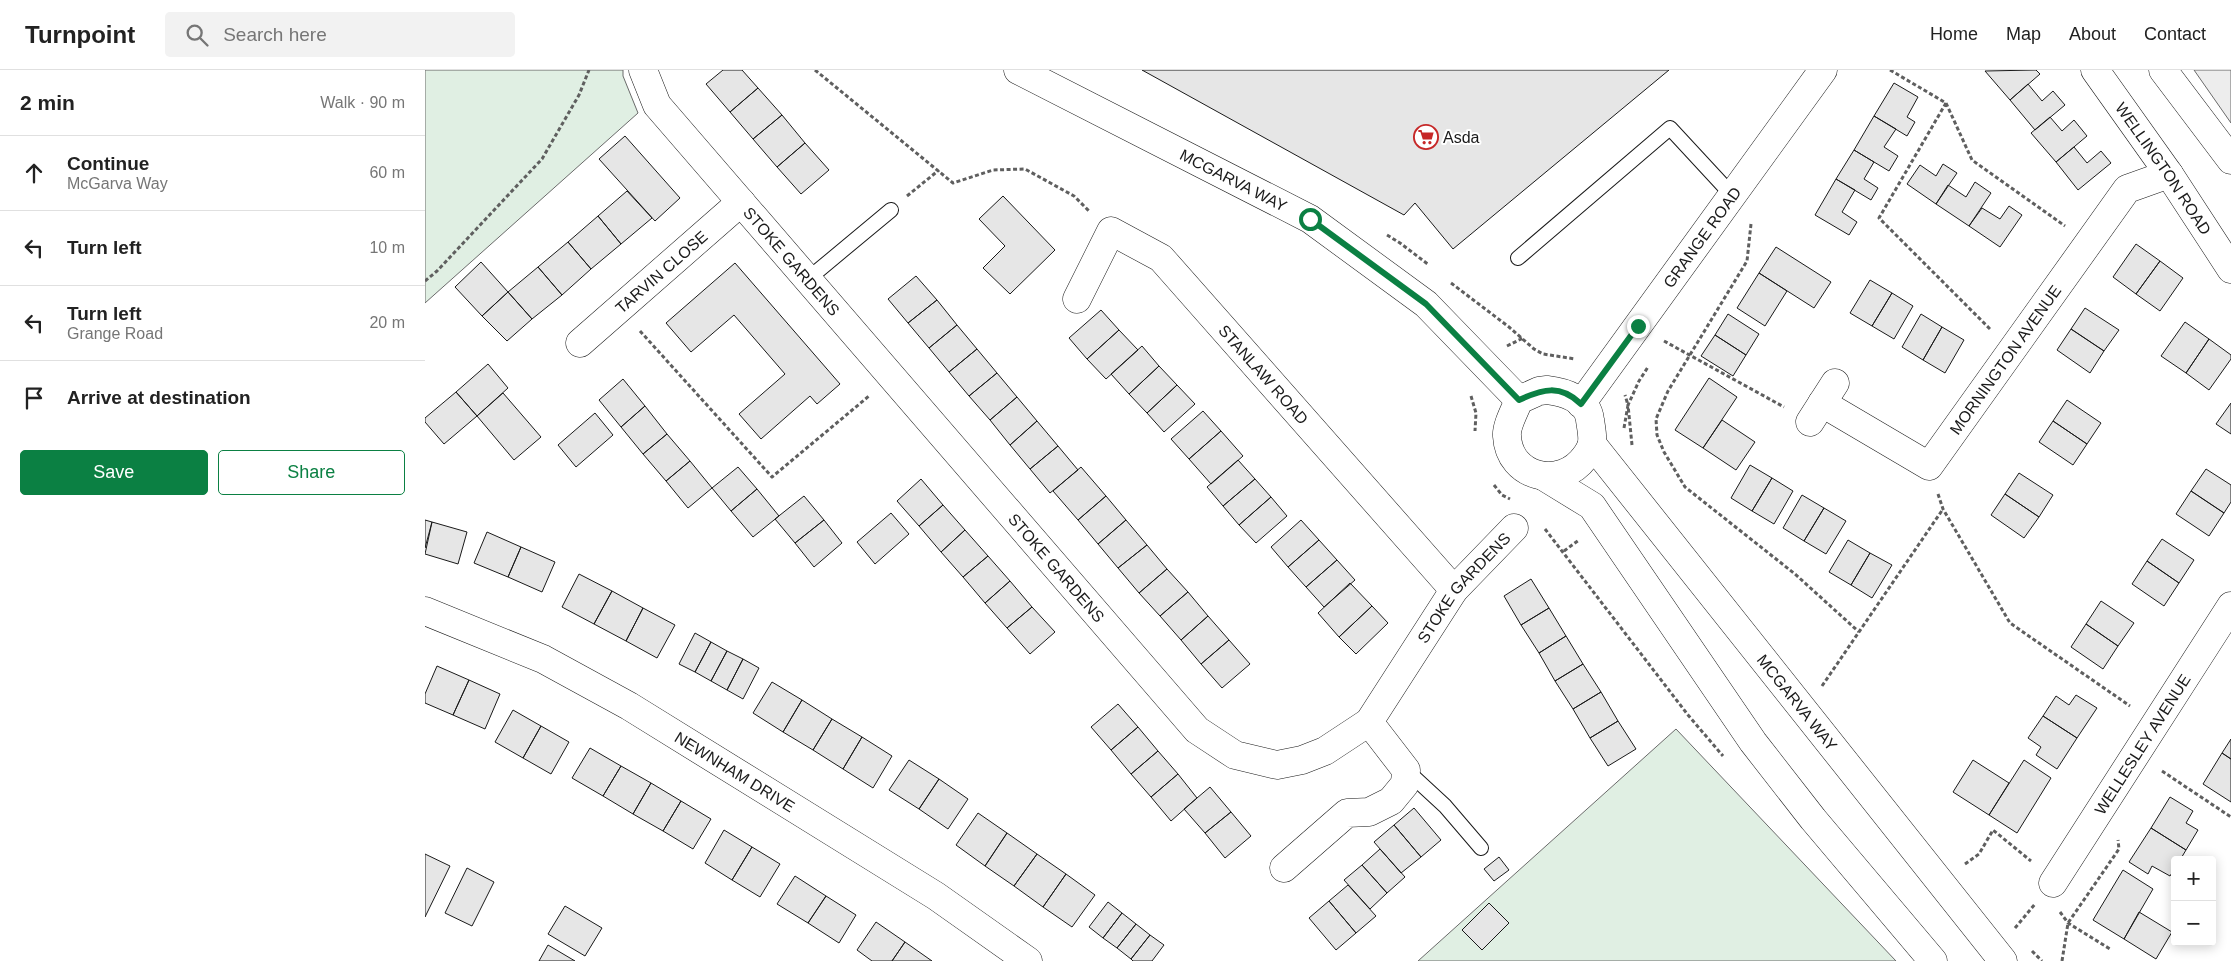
<!DOCTYPE html>
<meta charset="utf-8">
<style>
:root{--surface:#fff;--page:#f2f2f2;--text:#222;--muted:#767676;--line:#e0e0e0;--accent:#0b8043}
body{margin:0;font-family:Helvetica,sans-serif;background:var(--page);color:var(--text)}
.controls{position:absolute;right:15px;bottom:15px;display:grid;overflow:hidden;border-radius:5px;box-shadow:0 2px 12px #0003}
.controls button{width:45px;height:45px;display:grid;place-items:center;padding:0;border:0;border-bottom:1px solid var(--line);background:var(--surface);color:var(--text);font:25px sans-serif}
.stop{position:absolute;width:15px;height:15px;margin:-11px;border:4px solid #0b8043;border-radius:50%;background:#fff}
.stop.end{background:#0b8043;border-color:#fff;box-shadow:0 1px 5px #0008}
.list{margin:0;padding:0;list-style:none}
h2{display:flex;justify-content:space-between;align-items:center;height:65px;margin:0;padding:0 20px;font-size:21px}
h2 small{font-size:16px;font-weight:400;color:var(--muted)}
.list li{display:grid;grid-template-columns:32px 1fr auto;gap:15px;align-items:center;box-sizing:border-box;height:75px;padding:0 20px;border-top:1px solid var(--line)}
.list b{display:block;font-size:19px;white-space:nowrap}
.list p{margin:0;font-size:16px;white-space:nowrap;color:var(--muted)}
.list em{font-size:16px;font-style:normal;color:var(--muted)}
.actions{display:flex;gap:10px;padding:15px 20px}
.actions a{flex:1;padding:11px 0;border:1px solid var(--accent);border-radius:5px;text-align:center;font-size:18px;color:var(--accent)}
.actions .main{background:var(--accent);color:#fff}
.icon{flex:none;width:28px;height:28px;fill:none;stroke:currentColor;stroke-width:2;stroke-linecap:round;stroke-linejoin:round}
.map{position:relative;flex:none;width:1806px;height:891px;overflow:hidden}
header{display:flex;align-items:center;gap:30px;box-sizing:border-box;height:70px;padding:0 25px;background:var(--surface);border-bottom:1px solid var(--line)}
header strong{font-size:24px}
nav{display:flex;gap:28px;margin-inline-start:auto;font-size:18px}
.search{width:350px;height:45px;background:var(--page);display:flex;align-items:center;gap:12px;box-sizing:border-box;padding:0 18px;border-radius:5px;color:var(--muted);font-size:19px}
main{display:flex}
aside{flex:1;background:var(--surface)}
.map>svg:first-child{display:block}
.green{fill:#e0efe3;stroke:#6a6a6a}
.parking{fill:#ededed;stroke:#6a6a6a}
.building{fill:#e6e6e6;stroke:#1a1a1a}
.lines{fill:none;stroke-linecap:round;stroke-linejoin:round}
.service-casing{stroke:#1a1a1a;stroke-width:16}
.minor-casing{stroke:#1a1a1a;stroke-width:29}
.tertiary-casing{stroke:#1a1a1a;stroke-width:29}
.path{stroke:#5f5f5f;stroke-width:3;stroke-dasharray:4 2.5;stroke-linecap:butt}
.service{stroke:#fff;stroke-width:14}
.minor{stroke:#fff;stroke-width:28}
.tertiary{stroke:#fff;stroke-width:28}
.route{stroke:#0b8043;stroke-width:6}
.labels{text-anchor:middle;stroke-width:4;stroke-linejoin:round;paint-order:stroke}
.poi-label{font-size:16px;fill:#1a1a1a;stroke:#fff;text-anchor:start}
.street-label{font-size:16px;fill:#1a1a1a;stroke:#fff}
</style>
<header>
<strong>Turnpoint</strong>
<div class="search"><svg class="icon" aria-label="search" viewBox="0 0 24 24"><circle cx="10" cy="10" r="6"/><path d="M15 15l6 6"/></svg>Search here</div>
<nav><a>Home</a><a>Map</a><a>About</a><a>Contact</a></nav>
</header>
<main>
<aside>
<h2>2 min<small>Walk · 90 m</small></h2>
<ul class="list">
<li><svg class="icon" aria-label="ahead" viewBox="0 0 24 24"><path d="M12 20V5M6 11l6-6 6 6"/></svg><div><b>Continue</b><p>McGarva Way</p></div><em>60 m</em></li>
<li><svg class="icon" aria-label="left" viewBox="0 0 24 24"><path d="M17 20v-9H6M10 6l-5 5 5 5"/></svg><div><b>Turn left</b></div><em>10 m</em></li>
<li><svg class="icon" aria-label="left" viewBox="0 0 24 24"><path d="M17 20v-9H6M10 6l-5 5 5 5"/></svg><div><b>Turn left</b><p>Grange Road</p></div><em>20 m</em></li>
<li><svg class="icon" aria-label="arrive" viewBox="0 0 24 24"><path d="M6 21V4h12l-3 4 3 4H6"/></svg><div><b>Arrive at destination</b></div></li>
</ul>
<div class="actions"><a class="main">Save</a><a>Share</a></div>
</aside>
<div class="map">
<svg width="1806" height="891" viewBox="0 0 1806 891">
<rect width="100%" height="100%" fill="#fff"/>
<path class="green" d="M0,0H198V6L213,43L0,233Z
M1251,659L1471,891H993Z"/>
<path class="parking" d="M1769,0H1806V53Z"/>
<path class="building" d="M298,0H317L333,18L305,42L281,14Z
M717,0H1244L1028,179L990,133L979,145Z
M1611,0L1615,4L1585,30L1560,1Z
M1469,13L1493,27L1482,47L1490,52L1482,66L1449,46Z
M1603,14L1617,31L1628,21L1640,35L1610,60L1585,30Z
M333,18L357,45L328,69L305,42Z
M357,45L380,73L352,97L328,69Z
M1449,46L1471,59L1459,77L1473,86L1464,101L1429,80Z
M1625,47L1637,61L1649,50L1662,66L1631,92L1606,63Z
M200,66L255,128L230,151L174,89Z
M380,73L404,100L376,124L352,97Z
M1649,77L1662,93L1676,81L1686,93L1653,120L1631,92Z
M1429,80L1449,92L1439,109L1453,118L1446,130L1411,109Z
M1518,94L1532,103L1511,134L1482,114L1495,95L1511,106Z
M1411,109L1430,120L1417,142L1432,152L1424,165L1390,145Z
M1550,112L1566,123L1544,156L1511,134L1523,115L1541,127Z
M202,121L227,148L196,174L173,146Z
M578,126L630,180L585,224L558,198L580,176L554,149Z
M1584,136L1597,145L1575,177L1544,156L1557,138L1575,149Z
M173,146L196,174L166,199L143,172Z
M143,172L166,199L137,225L113,197Z
M1711,174L1735,191L1711,224L1688,207Z
M1351,177L1406,212L1389,238L1334,203Z
M1735,191L1758,208L1735,241L1711,224Z
M56,192L83,222L57,246L30,217Z
M310,193L415,314L392,334L385,326L336,369L314,344L360,304L309,245L266,282L241,253Z
M113,197L137,225L107,249L83,222Z
M1334,203L1362,221L1340,256L1312,238Z
M491,206L512,230L483,253L463,229Z
M1445,210L1467,223L1447,256L1425,243Z
M83,222L107,249L82,271L57,246Z
M1467,223L1488,236L1469,269L1447,256Z
M512,230L532,255L504,278L483,253Z
M1660,238L1694,260L1679,281L1646,259Z
M676,240L694,260L662,289L644,268Z
M1303,244L1334,264L1321,285L1290,265Z
M1496,244L1517,257L1498,290L1477,277Z
M1760,252L1784,269L1761,303L1736,286Z
M532,255L552,279L524,302L504,278Z
M1517,257L1539,270L1520,303L1498,290Z
M1646,259L1679,281L1665,303L1632,280Z
M694,260L713,280L681,309L662,289Z
M1290,265L1321,285L1308,306L1276,286Z
M1784,269L1806,285V289L1784,320L1761,303Z
M717,276L734,296L704,324L686,304Z
M552,279L572,303L544,326L524,302Z
M63,294L83,318L52,346L31,322Z
M734,296L752,315L722,343L704,324Z
M572,303L592,327L565,350L544,326Z
M1284,308L1312,327L1278,378L1250,360Z
M198,309L220,336L196,357L174,330Z
M752,315L770,334L739,362L722,343Z
M31,322L52,346L19,374L0,352V348Z
M78,323L116,367L89,390L52,346Z
M592,327L612,351L585,375L565,350Z
M1642,330L1676,353L1662,374L1628,351Z
M1806,333V364L1791,354Z
M220,336L242,364L218,384L196,357Z
M778,341L796,361L764,389L746,369Z
M170,343L188,365L151,397L133,375Z
M1297,350L1330,372L1311,400L1278,378Z
M612,351L633,376L605,399L585,375Z
M1628,351L1662,374L1648,395L1614,372Z
M796,361L818,386L786,414L764,389Z
M242,364L265,391L241,411L218,384Z
M633,376L653,400L625,423L605,399Z
M813,390L830,409L798,436L782,417Z
M265,391L287,418L263,438L241,411Z
M1325,395L1347,408L1327,441L1306,428Z
M313,397L332,419L306,441L287,418Z
M656,397L681,426L653,450L628,421Z
M1781,399L1806,415V432L1799,443L1766,421Z
M1594,403L1628,425L1614,447L1580,424Z
M1347,408L1368,421L1349,454L1327,441Z
M496,409L518,435L494,456L472,431Z
M830,409L846,427L814,455L798,436Z
M332,419L354,446L328,467L306,441Z
M1766,421L1799,443L1784,466L1751,444Z
M1580,424L1614,447L1599,468L1566,445Z
M1377,425L1399,438L1379,471L1358,458Z
M379,426L399,450L370,473L350,449Z
M681,426L701,450L673,474L653,450Z
M846,427L862,446L831,473L814,455Z
M518,435L540,460L516,482L494,456Z
M1399,438L1421,451L1401,484L1379,471Z
M466,443L484,464L450,494L432,472Z
M0,450L7,452L0,478Z
M399,450L417,473L389,497L370,473Z
M701,450L722,475L693,498L673,474Z
M876,450L894,470L863,497L846,477Z
M7,452L42,462L33,494L0,484Z
M540,460L563,486L538,507L516,482Z
M62,462L96,477L83,507L49,493Z
M1737,469L1769,490L1754,513L1722,491Z
M894,470L912,490L881,517L863,497Z
M1423,470L1445,483L1426,515L1404,502Z
M722,475L742,499L714,523L693,498Z
M96,477L130,492L117,522L83,507Z
M1445,483L1467,495L1447,528L1426,515Z
M563,486L585,511L560,533L538,507Z
M912,490L930,510L899,537L881,517Z
M1722,491L1754,513L1739,536L1707,514Z
M742,499L763,522L735,546L714,523Z
M154,504L187,521L169,554L137,537Z
M1106,509L1124,538L1096,555L1079,526Z
M585,511L607,537L582,558L560,533Z
M925,513L947,536L914,567L893,543Z
M187,521L218,538L201,571L169,554Z
M763,522L783,546L756,570L735,546Z
M1676,531L1709,553L1693,576L1661,554Z
M947,536L963,553L931,584L914,567Z
M607,537L630,562L605,584L582,558Z
M218,538L250,555L232,588L201,571Z
M1124,538L1141,566L1114,583L1096,555Z
M783,546L804,570L776,594L756,570Z
M1661,554L1693,576L1678,599L1646,577Z
M270,563L286,572L270,602L254,594Z
M1141,566L1158,594L1130,611L1114,583Z
M804,570L825,594L797,618L776,594Z
M286,572L302,581L286,611L270,602Z
M302,581L318,589L302,620L286,611Z
M318,589L334,598L318,629L302,620Z
M1158,594L1176,622L1148,639L1130,611Z
M12,596L44,610L28,645L0,633V624Z
M44,610L75,624L60,659L28,645Z
M347,612L377,630L358,662L328,643Z
M1176,622L1193,651L1165,668L1148,639Z
M1651,625L1672,638L1652,668L1618,646L1631,626L1644,635Z
M377,630L407,649L388,680L358,662Z
M693,634L713,657L686,680L666,657Z
M88,640L116,656L98,688L70,672Z
M1618,646L1652,668L1632,699L1611,685L1616,677L1603,668Z
M407,649L437,667L418,699L388,680Z
M1193,651L1211,679L1183,696L1165,668Z
M116,656L144,672L126,704L98,688Z
M713,657L733,681L706,704L686,680Z
M437,667L467,686L448,718L418,699Z
M1806,669V689L1797,683Z
M165,678L196,696L178,726L147,708Z
M733,681L753,704L726,727L706,704Z
M1797,683L1806,689V732L1778,714Z
M484,690L514,709L494,739L464,720Z
M1548,690L1584,713L1564,745L1528,722Z
M1599,690L1626,708L1592,763L1564,745Z
M196,696L226,713L208,744L178,726Z
M753,704L772,728L746,751L726,727Z
M514,709L543,729L523,759L494,739Z
M226,713L256,731L238,761L208,744Z
M785,717L806,742L780,763L759,739Z
M1745,727L1768,741L1761,753L1773,760L1761,780L1726,758Z
M256,731L286,749L268,779L238,761Z
M989,738L1016,770L996,787L969,755Z
M806,742L826,766L800,788L780,763Z
M553,743L582,763L560,796L531,775Z
M969,755L996,787L976,803L949,772Z
M1726,758L1761,780L1755,790H1750V798L1745,806L1727,796L1723,804L1704,792Z
M299,760L327,777L307,810L280,793Z
M582,763L612,784L589,816L560,796Z
M327,777L355,794L335,827L307,810Z
M955,779L980,807L962,823L937,795Z
M0,784L25,796L0,847Z
M612,784L641,804L618,837L589,816Z
M1074,787L1084,800L1069,811L1059,799Z
M937,795L962,823L945,839L919,810Z
M42,798L69,812L47,856L20,843Z
M1698,800L1728,819L1699,869L1668,850Z
M641,804L670,825L647,857L618,837Z
M370,806L401,826L383,853L352,834Z
M923,815L951,846L931,863L904,831Z
M401,826L431,845L414,873L383,853Z
M904,831L931,863L911,880L884,848Z
M683,832L697,843L678,868L664,857Z
M1064,833L1084,853L1057,880L1037,860Z
M140,836L177,858L160,886L123,864Z
M1714,842L1747,862L1731,889L1699,869Z
M697,843L711,854L692,878L678,868Z
M451,852L480,872L467,891H447L432,880Z
M711,854L725,865L706,889L692,878Z
M725,865L739,875L727,891H708L706,889Z
M480,872L507,891H467Z
M123,875L150,891H114Z"/>
<g class="lines">
<defs>
<path id="service" d="M1093,188L1245,58L1307,125
M383,209L466,140
M981,700L1020,736L1056,778"/>
<g id="minor">
<path id="s1" d="M218,0L232,35L772,660L810,685L852,695L877,690L900,681L944,652L1029,520L1089,458"/>
<path id="s2" d="M1670,0L1744,104L1806,199"/>
<path d="M1738,0L1806,90"/>
<path id="s3" d="M652,229L686,161L736,188L1029,520"/>
<path id="s4" d="M155,273L316,132"/>
<path id="s5" d="M1397,333L1504,396L1702,119L1744,104"/>
<path id="s6" d="M1156,334L1398,0"/>
<path d="M1385,352L1410,313"/>
<path id="s7" d="M0,541L118,589L204,636L511,826L603,891"/>
<path d="M859,798L922,743L944,742L966,731L980,714L981,700L944,652"/>
<path id="s8" d="M1628,813L1806,536"/>
</g>
<g id="tertiary">
<path id="s9" d="M593,0L885,149L1001,234L1094,330"/>
<path d="M1122,320C1139,322 1163,329 1165,350C1166,357 1168,366 1167,373C1166,378 1163,383 1160,387C1136,420 1084,408 1082,366C1081,356 1090,340 1094,330L1114,321Z"/>
<path id="s10" d="M1167,374L1578,891"/>
<path d="M1118,406L1167,436L1328,672L1388,749L1508,891"/>
</g>
</defs>
<use href="#service" class="service-casing"/>
<use href="#minor" class="minor-casing"/>
<use href="#tertiary" class="tertiary-casing"/>
<path class="path" d="M390,0L528,113L568,100L600,99L649,126L664,141
M1465,0L1521,33L1547,90L1640,156
M1521,33L1454,148L1566,260
M482,126L514,100
M1326,154L1322,191L1243,321L1231,349L1232,365L1239,382L1260,417L1370,504L1434,562
M962,165L975,173L1004,195
M0,211L12,201L117,89L154,25L164,0
M1026,213L1084,257L1109,279L1118,284L1150,289
M215,261L347,407L444,326
M1239,271L1359,337
M1082,276L1098,268
M1046,326L1051,343L1050,361
M1199,358L1203,335L1200,325
M1207,375L1203,335L1214,311L1223,297
M1069,415L1077,425L1085,429
M1513,424L1518,439L1585,553L1705,636
M1120,459L1263,645L1298,686
M1139,481L1154,470
M1397,616L1518,439
M1737,701L1806,747
M1540,794L1554,784L1568,760L1606,791
M1635,842L1643,853L1685,879
M1590,858L1610,834
M1607,881L1617,891
M1637,891L1643,853L1694,779L1693,770"/>
<use href="#service" class="service"/>
<use href="#minor" class="minor"/>
<use href="#tertiary" class="tertiary"/>
</g>
<g class="lines">
<path class="route" d="M885,149L1001,234L1094,330C1118,319 1135,314 1156,334L1213,256"/>
</g>
<defs>
<symbol id="supermarket-ring" viewBox="-11 -11 22 22"><circle r="9.5" fill="#fff" stroke="#c62828" stroke-width="1.5"/><path d="M-6-5.5h2.5l.6 2H6L4.5 2H-2.5L-4.4-4H-6ZM-1.5 3.2a1.3 1.3 0 1 0 .1 0ZM3 3.2a1.3 1.3 0 1 0 .1 0Z" fill="#c62828"/></symbol>
</defs>
<g fill-rule="evenodd">
<use href="#supermarket-ring" x="987" y="53" width="28" height="28"/>
</g>
<g class="labels">
<g class="poi-label">
<text x="1018" y="73">Asda</text>
</g>
<g class="street-label">
<text dy="6" stroke="none"><textPath href="#s2" startOffset="120">WELLINGTON ROAD</textPath></text>
<text dy="6" stroke="none"><textPath href="#s9" startOffset="242">MCGARVA WAY</textPath></text>
<text dy="6" stroke="none"><textPath href="#s6" startOffset="206">GRANGE ROAD</textPath></text>
<text dy="6" stroke="none"><textPath href="#s1" startOffset="244">STOKE GARDENS</textPath></text>
<text dy="6" stroke="none"><textPath href="#s4" startOffset="108">TARVIN CLOSE</textPath></text>
<text dy="6" stroke="none"><textPath href="#s5" startOffset="255">MORNINGTON AVENUE</textPath></text>
<text dy="6" stroke="none"><textPath href="#s3" startOffset="288">STANLAW ROAD</textPath></text>
<text dy="6" stroke="none"><textPath href="#s1" startOffset="649">STOKE GARDENS</textPath></text>
<text dy="6" stroke="none"><textPath href="#s1" startOffset="1220">STOKE GARDENS</textPath></text>
<text dy="6" stroke="none"><textPath href="#s10" startOffset="330">MCGARVA WAY</textPath></text>
<text dy="6" stroke="none"><textPath href="#s8" startOffset="165">WELLESLEY AVENUE</textPath></text>
<text dy="6" stroke="none"><textPath href="#s7" startOffset="350">NEWNHAM DRIVE</textPath></text>
</g>
</g>
</svg>
<div class="controls">
<button>+</button>
<button>−</button>
</div>
<div class="stop" style="left:885px;top:149px"></div>
<div class="stop end" style="left:1213px;top:256px"></div>
</div>
</main>
